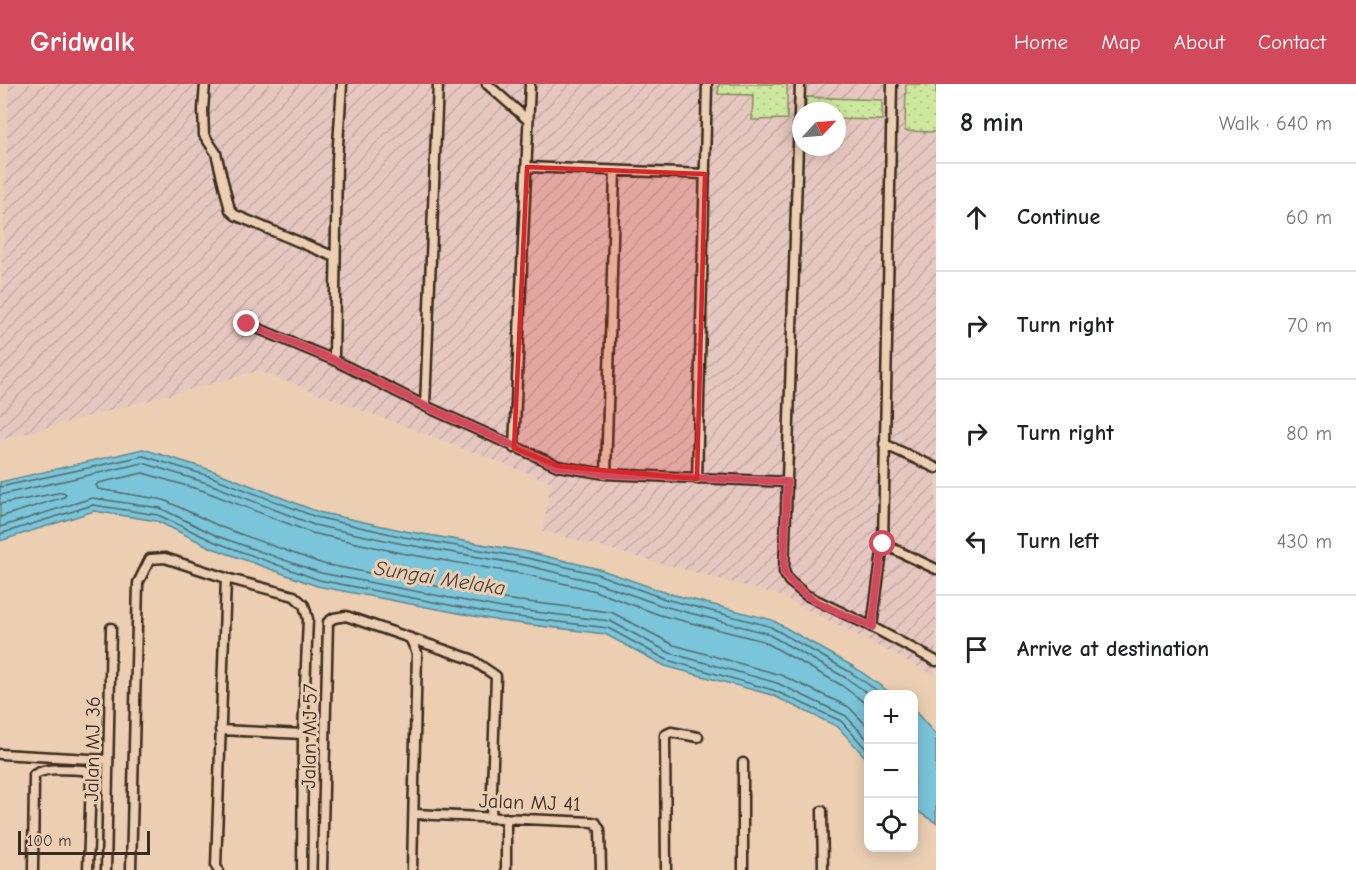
<!DOCTYPE html>
<meta charset="utf-8">
<style>
:root{--surface:#fff;--page:#f6f6f6;--text:#202124;--muted:#757577;--line:#e0e0e0;--accent:#d1495b}
body{margin:0;font-family:"Comic Neue",sans-serif;background:var(--page);color:var(--text)}
.controls{position:absolute;right:18px;bottom:18px;display:grid;overflow:hidden;border-radius:12px;box-shadow:0 3px 15px #0003}
.controls button{width:54px;height:54px;display:grid;place-items:center;padding:0;border:0;border-bottom:2px solid var(--line);background:var(--surface);color:var(--text);font:30px sans-serif}
.compass{position:absolute;left:792px;top:18px;width:54px;height:54px;border-radius:50%;background:var(--surface);box-shadow:0 3px 15px #0003;rotate:64deg}
.scale{position:absolute;left:18px;bottom:15px;width:132px;box-sizing:border-box;padding-left:6px;border:3px solid #3b2a1e;border-top:0;font-size:16px;line-height:21px;white-space:nowrap;color:#3b2a1e;-webkit-text-stroke:4px #eccfb3;paint-order:stroke}
.stop{position:absolute;width:18px;height:18px;margin:-14px;border:4px solid #d1495b;border-radius:50%;background:#fff}
.stop.end{background:#d1495b;border-color:#fff;box-shadow:0 2px 6px #0008}
.list{margin:0;padding:0;list-style:none}
h2{display:flex;justify-content:space-between;align-items:center;height:78px;margin:0;padding:0 24px;font-size:26px}
h2 small{font-size:20px;font-weight:400;color:var(--muted)}
.list li{display:grid;grid-template-columns:39px 1fr auto;gap:18px;align-items:center;box-sizing:border-box;height:108px;padding:0 24px;border-top:2px solid var(--line)}
.list b{display:block;font-size:22px;white-space:nowrap}
.list em{font-size:20px;font-style:normal;color:var(--muted)}
.icon{flex:none;width:33px;height:33px;fill:none;stroke:currentColor;stroke-width:2;stroke-linecap:round;stroke-linejoin:round}
.map{position:relative;flex:none;width:936px;height:786px;overflow:hidden}
header{display:flex;align-items:center;gap:36px;box-sizing:border-box;height:84px;padding:0 30px;background:var(--accent);color:#fff}
header strong{font-size:28px}
nav{display:flex;gap:33px;margin-inline-start:auto;font-size:21px}
main{display:flex}
aside{flex:1;background:var(--surface)}
.map>svg:first-child{display:block}
.industrial{fill:url(#industrial-furrows);fill-rule:evenodd}
.grass{fill:url(#grass-dots);stroke:#84895e;stroke-width:1.5}
.water{fill:#7ac5d9;stroke:#61878e;stroke-width:1.5}
.lines{fill:none;stroke-linecap:round;stroke-linejoin:round}
.shore{stroke:#546869;stroke-width:1.5}
.street-casing{stroke:#3b2a1e;stroke-width:13}
.street{stroke:#eccfb3;stroke-width:8}
.route{stroke:#d1495b;stroke-width:8}
.marked{fill:#d62828;fill-opacity:0.2;stroke:#d62828;stroke-width:4.5;stroke-linejoin:round}
.labels{text-anchor:middle;stroke-width:6;stroke-linejoin:round;paint-order:stroke}
.street-label{font-size:20px;fill:#3b2a1e;stroke:#eccfb3}
.water-label{font-size:21px;font-style:italic;fill:#44413a;stroke:#eccfb3}
</style>
<header>
<strong>Gridwalk</strong>
<nav><a>Home</a><a>Map</a><a>About</a><a>Contact</a></nav>
</header>
<main>
<div class="map">
<svg width="936" height="786" viewBox="0 0 936 786">
<defs>
<pattern id="industrial-furrows" width="10" height="10" patternUnits="userSpaceOnUse" patternTransform="scale(1.5)"><rect width="10" height="10" fill="#e6c7c0"/><path d="M-1 1l2-2M0 10L10 0M9 11l2-2" fill="none" stroke="#c6aba5"/></pattern>
<pattern id="grass-dots" width="8" height="8" patternUnits="userSpaceOnUse" patternTransform="scale(1.5)"><rect width="8" height="8" fill="#cde89e"/><path d="M2 2h.1M6 6h.1" fill="none" stroke="#b1c788" stroke-width="1.8" stroke-linecap="round"/></pattern>
</defs>
<rect width="100%" height="100%" fill="#eccfb3"/>
<filter id="ink" filterUnits="userSpaceOnUse"><feTurbulence type="fractalNoise" baseFrequency=".0167" numOctaves="2"/><feDisplacementMap in="SourceGraphic" scale="12" xChannelSelector="R" yChannelSelector="G"/><feConvolveMatrix kernelMatrix="1 2 1 2 8 2 1 2 1" color-interpolation-filters="sRGB"/></filter>
<g filter="url(#ink)">
<path class="industrial" d="M9,0H936V592L781,512L542,447L551,398L259,287L0,356V233ZM801,27H837V63H801Z"/>
<path class="grass" d="M719,0H787V35L752,36L753,11L718,10Z
M906,0H936V48L905,47Z
M806,13L882,16V36L837,35V27H806Z"/>
<path class="water" d="M143,365L211,386L318,428L405,447L528,468L599,485L667,509L772,536L854,583L892,610H868V676L838,643L772,611L665,582L605,550L500,537L317,502L212,464L157,437L94,427L0,457V398Z
M914,626L936,651V739L914,725Z"/>
<g class="lines">
<path class="shore" d="M0,403L143,372L209,392L316,433L404,453L527,474L597,490L665,515L769,542L850,588L882,610
M0,411L143,379L207,399L314,441L403,460L525,481L595,498L663,522L766,549L846,594L869,610
M0,420L63,408L66,410L64,413L0,433
M0,443L92,414L160,424L217,452L321,489L502,524L610,537L670,569L777,599L846,632L868,656
M0,450L93,421L158,431L215,458L319,496L501,531L608,544L667,576L773,606L841,637L868,667
M868,621L841,601L763,557L660,531L592,506L523,490L401,469L312,449L204,407L143,389L98,399L96,401L98,405L164,416L221,443L323,480L503,515L611,528L674,561L781,591L849,623L868,643"/>
<defs>
<path id="street" d="M205,0L203,26L204,51L216,69L230,126L235,131L335,173
M487,0L528,36
M800,0L784,488L789,497L806,511L872,543L936,577
M527,83L705,90
M247,240L334,276L425,322L558,382L606,390L787,398
M334,276L337,76L342,0
M425,322L438,0
M884,360L936,384
M514,364L530,0
M606,390L615,88
M697,395L707,0
M883,460L936,485
M872,543L883,460L892,0
M410,554L471,575L496,592L491,734
M220,646L303,650
M0,670L108,676
M822,727L823,786
M414,730L592,738L596,739L600,746L601,786
M33,786L34,691C46,682 70,686 84,686L91,694L88,786
M106,786L111,544
M131,786L138,499L150,475L165,474L226,494L294,512L304,521L308,535L303,650L302,786
M218,786L216,782L226,494
M322,786L328,538L334,534L346,532L410,554L417,569L412,786
M506,786V734
M666,786L665,651L671,648L698,653
M743,786V679"/>
</defs>
<use href="#street" class="street-casing"/>
<use href="#street" class="street"/>
</g>
</g>
<g class="lines" filter="url(#ink)">
<path class="route" d="M247,240L334,276L425,322L558,382L606,390L787,398L784,488C797,515 845,530 872,543L883,460"/>
</g>
<path class="marked" d="M527,83L705,90L697,395L558,382L514,364Z"/>
<g class="labels">
<g class="street-label">
<text transform="translate(309 652) rotate(-89)" y="7">Jalan MJ 57</text>
<text transform="translate(92 665) rotate(-89)" y="7">Jalan MJ 36</text>
<text transform="translate(530 718) rotate(2)" y="7">Jalan MJ 41</text>
</g>
<g class="water-label">
<text transform="translate(440 494) rotate(9)" y="7">Sungai Melaka</text>
</g>
</g>
</svg>
<div class="controls">
<button>+</button>
<button>−</button>
<button><svg class="icon" aria-label="locate" viewBox="0 0 24 24"><circle cx="12" cy="12" r="6"/><path d="M12 2v4M12 18v4M2 12h4M18 12h4"/></svg></button>
</div>
<svg class="compass" viewBox="-18 -18 36 36"><path d="M0-13l5 13h-10z" fill="#e53935"/><path d="M0 13l5-13h-10z" fill="#757577"/></svg>
<div class="scale">100 m</div>
<div class="stop" style="left:883px;top:460px"></div>
<div class="stop end" style="left:247px;top:240px"></div>
</div>
<aside>
<h2>8 min<small>Walk · 640 m</small></h2>
<ul class="list">
<li><svg class="icon" aria-label="ahead" viewBox="0 0 24 24"><path d="M12 20V5M6 11l6-6 6 6"/></svg><div><b>Continue</b></div><em>60 m</em></li>
<li><svg class="icon" aria-label="right" viewBox="0 0 24 24"><path d="M7 20v-9h11M14 6l5 5-5 5"/></svg><div><b>Turn right</b></div><em>70 m</em></li>
<li><svg class="icon" aria-label="right" viewBox="0 0 24 24"><path d="M7 20v-9h11M14 6l5 5-5 5"/></svg><div><b>Turn right</b></div><em>80 m</em></li>
<li><svg class="icon" aria-label="left" viewBox="0 0 24 24"><path d="M17 20v-9H6M10 6l-5 5 5 5"/></svg><div><b>Turn left</b></div><em>430 m</em></li>
<li><svg class="icon" aria-label="arrive" viewBox="0 0 24 24"><path d="M6 21V4h12l-3 4 3 4H6"/></svg><div><b>Arrive at destination</b></div></li>
</ul>
</aside>
</main>
